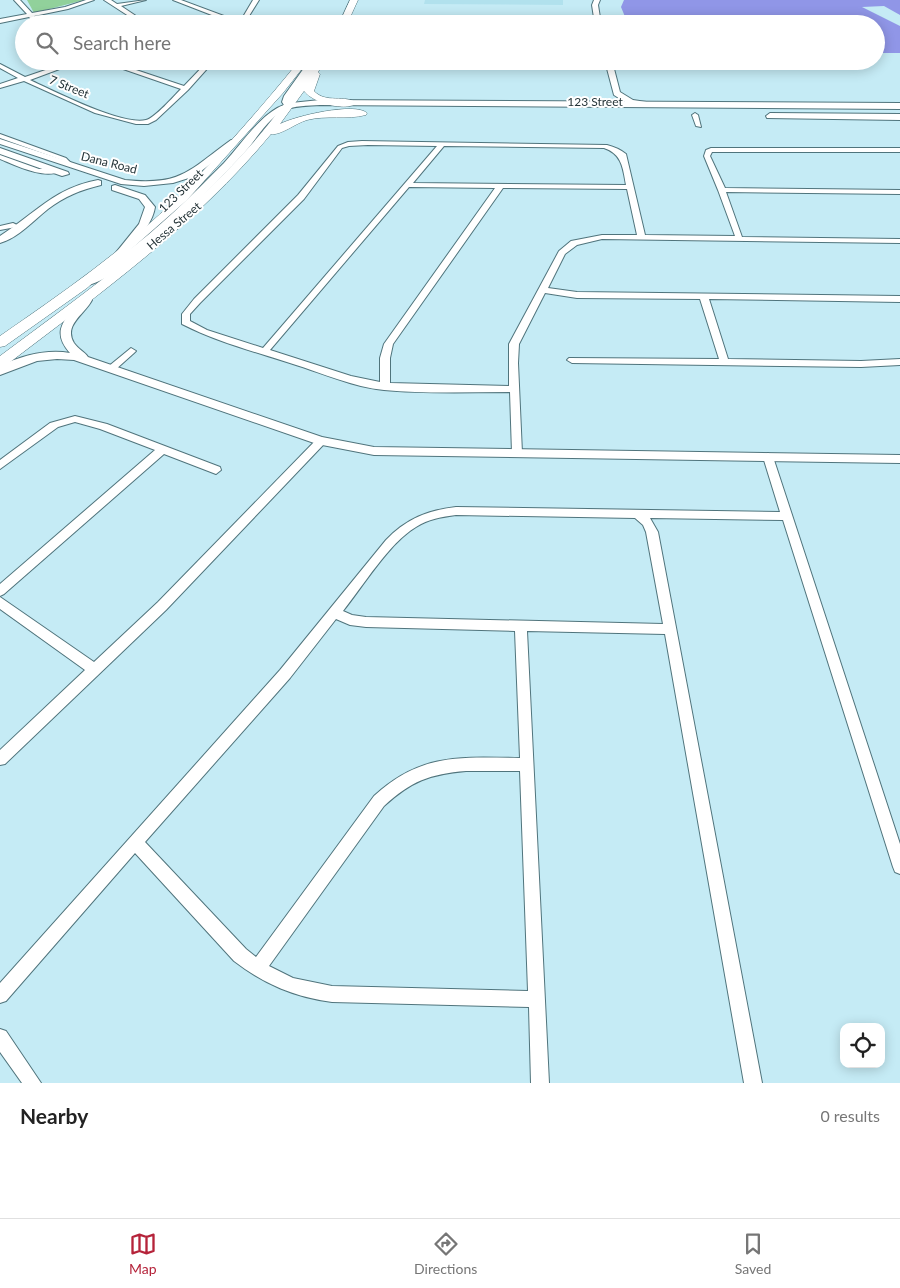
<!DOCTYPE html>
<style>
:root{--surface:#fff;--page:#f2f2f2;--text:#222;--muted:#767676;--line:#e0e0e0;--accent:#b5233a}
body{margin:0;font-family:Lato,sans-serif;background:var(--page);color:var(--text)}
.controls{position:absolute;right:15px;bottom:15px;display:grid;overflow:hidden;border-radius:10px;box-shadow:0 2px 12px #0003}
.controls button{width:45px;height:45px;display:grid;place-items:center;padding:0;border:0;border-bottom:1px solid var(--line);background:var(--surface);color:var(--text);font:25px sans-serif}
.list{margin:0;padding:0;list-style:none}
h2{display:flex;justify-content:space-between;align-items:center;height:65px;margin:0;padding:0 20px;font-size:21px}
h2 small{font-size:16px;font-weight:400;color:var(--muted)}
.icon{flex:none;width:28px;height:28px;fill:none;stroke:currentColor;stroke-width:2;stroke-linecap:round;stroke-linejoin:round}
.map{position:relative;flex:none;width:900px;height:1083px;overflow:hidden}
.search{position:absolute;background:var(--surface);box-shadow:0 2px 12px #0003;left:15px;right:15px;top:15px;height:55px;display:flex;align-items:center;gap:12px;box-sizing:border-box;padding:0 18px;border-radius:28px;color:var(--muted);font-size:19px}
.sheet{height:135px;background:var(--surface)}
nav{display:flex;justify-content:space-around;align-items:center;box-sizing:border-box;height:70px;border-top:1px solid var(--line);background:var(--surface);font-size:14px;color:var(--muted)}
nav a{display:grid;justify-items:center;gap:2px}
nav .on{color:var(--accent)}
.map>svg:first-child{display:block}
.built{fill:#b1e1ed}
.green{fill:#91d19b}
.water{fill:#9096e7}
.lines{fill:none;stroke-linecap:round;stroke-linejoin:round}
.minor-casing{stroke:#50747c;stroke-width:2}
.tertiary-casing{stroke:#50747c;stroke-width:2}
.secondary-casing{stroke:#50747c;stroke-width:2}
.primary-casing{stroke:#50747c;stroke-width:1}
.minor{fill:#fff;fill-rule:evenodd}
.tertiary{fill:#fff;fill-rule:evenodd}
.secondary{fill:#fff;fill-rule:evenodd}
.primary{fill:#fff;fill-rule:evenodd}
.labels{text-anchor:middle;stroke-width:4;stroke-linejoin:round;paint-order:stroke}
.far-street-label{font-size:12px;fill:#253438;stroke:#fff}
</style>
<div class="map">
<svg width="900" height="1083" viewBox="0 0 900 1083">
<rect width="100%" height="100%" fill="#c5ebf5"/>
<path class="built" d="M425,0H563V5L424,4Z"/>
<path class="green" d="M27,0H84L34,13Z"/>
<path class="water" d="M624,0H900V15L884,6L862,7L900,26V53H876V24H628L621,7Z"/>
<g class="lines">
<defs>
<path id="minor" d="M14,0H20L32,13L65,7L86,0H94L68,9L34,16L42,24H36L29,17L0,23V19L27,14Z
M104,0H111L117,4L146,0L121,6L148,24H141Z
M173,0H181L240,22L253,0H259L244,24H235Z
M72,61H81L30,80C54,91 122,126 146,120C155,118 174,96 181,89L100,61H109L184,86L208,61H214L188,90L156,120L148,124H136L95,113L24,81L0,88V84L18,78L0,68V64L25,77Z
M695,113L698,115L701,127L696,126L692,115Z
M0,134L66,158L73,165L67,166L62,160L0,138Z
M362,141L607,145C615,147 621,150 626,154L645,235L735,236L718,190L704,156L706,150L711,148H900V152H712L710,156L725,188L900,190V194L726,192L742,237L900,239V243L602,239L577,245L565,254L548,288L577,292L900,296V302L709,299L728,359L861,361L900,359V365L861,367L572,363L567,360L569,358L719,359L700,299L577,298L545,293L519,344L518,363L522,453L517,457L512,453L510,392C468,392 425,394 384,390C353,387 322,373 293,364C256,352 217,342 182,324V314L194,299L298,195L338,146L348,142ZM368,145L437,146L263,348L207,330L190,321V314L200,303L304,199L342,148L349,146ZM444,146L604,148C622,154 623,168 626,185L413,183ZM409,187L495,188L384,344L380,358V382L351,376L270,350ZM503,188L627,189L637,235H602L571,241L559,251L509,344V386L390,383V358L393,344Z
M0,155L39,169H56L60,171C45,180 15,165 0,159Z
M13,223L17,225L16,227L0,230V226Z
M131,348L136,351L134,353L115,370H109V366Z
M75,416L107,424L220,467L221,470L216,474L164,454L4,594L0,596V584L155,450L100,429L75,422L58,427L0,469V460L50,423Z
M321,437L325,439L326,441L325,443L166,610L5,764L0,765V750L85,670L0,609V597L94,662L158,602L317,439Z
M768,453L773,457L900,844V874L895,872L893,867L783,520L650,518L658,532L762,1083H744L665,634L527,631L549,1083H531L529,1007L332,1002C294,997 264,984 234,961L135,853L6,1001L0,1003V983L280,670L386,540C406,519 428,510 456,507L780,512L763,457ZM456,515L635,518L643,525L646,532L663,624L366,617L352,615L343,611C363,586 389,543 416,527C428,519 442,517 456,515ZM336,619L350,625L366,627L515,631L520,758C460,757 421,753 374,796L256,957L246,949L145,842L290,678ZM466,771H520L528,991L332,986L293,978L269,966L384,806C411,781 430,774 466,771Z
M0,1029L6,1031L41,1083H22L0,1052Z"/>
<path id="tertiary" d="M594,0H600L598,5L601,24H595L592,5Z
M605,61H612L620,92L633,100L653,103V107L628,104L614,95Z
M0,139L125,180C182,186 189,170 231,140L238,142L195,176L173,183L144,186L121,184L0,144Z
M0,148L68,172L69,174L62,176L0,154Z
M98,180L101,181V185C81,190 65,196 48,209C34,220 18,238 0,243V236C35,214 54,188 98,180Z
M115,185L145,195L155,207C152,227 134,241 122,257L119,258L114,255L139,224L145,207L139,199L112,190V186Z
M87,294L91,295L92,300C85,314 63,325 74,343C78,349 85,352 88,357L322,437L374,447L900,455V463L374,455L317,444L74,360L57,359L37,361L0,375V366C21,356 46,349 70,353C47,327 72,316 83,295Z"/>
<path id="secondary" d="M309,61H317L292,96L291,103L320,100L900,103V109L320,105C308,106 294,105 283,111C267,119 256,140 244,153C222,177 111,293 81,285L79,283L81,281C137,251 180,207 224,163C241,145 261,113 284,105L282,102L284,96Z
M770,113L900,114V120L767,118L766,116Z"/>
<path id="primary" d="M350,0H358L347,24H339Z
M299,61H308L283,93L187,200L87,288L5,346L0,347V336C62,293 126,249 180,195C221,153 262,107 299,61Z
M316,61H325L318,72L320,74L314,91C326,104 345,94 357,103C346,112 313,103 304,91L280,124C295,116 355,102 367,113L366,115C347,120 326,115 307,120C296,123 280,136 271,134C196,225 98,295 5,366L0,368V356C87,291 178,227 251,145C274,119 295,90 316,61Z"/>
</defs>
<use href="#minor" class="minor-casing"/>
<use href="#tertiary" class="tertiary-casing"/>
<use href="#secondary" class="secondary-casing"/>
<use href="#primary" class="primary-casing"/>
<use href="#minor" class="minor"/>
<use href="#tertiary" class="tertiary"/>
<use href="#secondary" class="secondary"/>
<use href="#primary" class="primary"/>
</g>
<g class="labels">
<g class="far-street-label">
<text transform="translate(69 87) rotate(22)" y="4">7 Street</text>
<text x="595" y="106">123 Street</text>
<text transform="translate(109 163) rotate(14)" y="4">Dana Road</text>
<text transform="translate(181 191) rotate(-44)" y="4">123 Street</text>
<text transform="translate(174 226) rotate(-40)" y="4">Hessa Street</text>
</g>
</g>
</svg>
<div class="controls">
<button><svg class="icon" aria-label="locate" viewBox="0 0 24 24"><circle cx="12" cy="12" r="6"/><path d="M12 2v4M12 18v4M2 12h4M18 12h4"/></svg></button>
</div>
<div class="search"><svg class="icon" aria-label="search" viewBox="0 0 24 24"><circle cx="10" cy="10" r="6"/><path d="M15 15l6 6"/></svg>Search here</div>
</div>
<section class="sheet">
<h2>Nearby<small>0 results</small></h2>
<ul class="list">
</ul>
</section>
<nav>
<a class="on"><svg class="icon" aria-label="map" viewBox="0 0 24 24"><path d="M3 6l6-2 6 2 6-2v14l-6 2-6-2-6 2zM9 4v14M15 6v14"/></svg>Map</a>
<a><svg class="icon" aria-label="directions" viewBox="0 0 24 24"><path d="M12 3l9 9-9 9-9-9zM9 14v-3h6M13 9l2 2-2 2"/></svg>Directions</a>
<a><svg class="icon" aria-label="saved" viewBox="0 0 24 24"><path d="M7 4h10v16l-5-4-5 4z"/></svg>Saved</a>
</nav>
